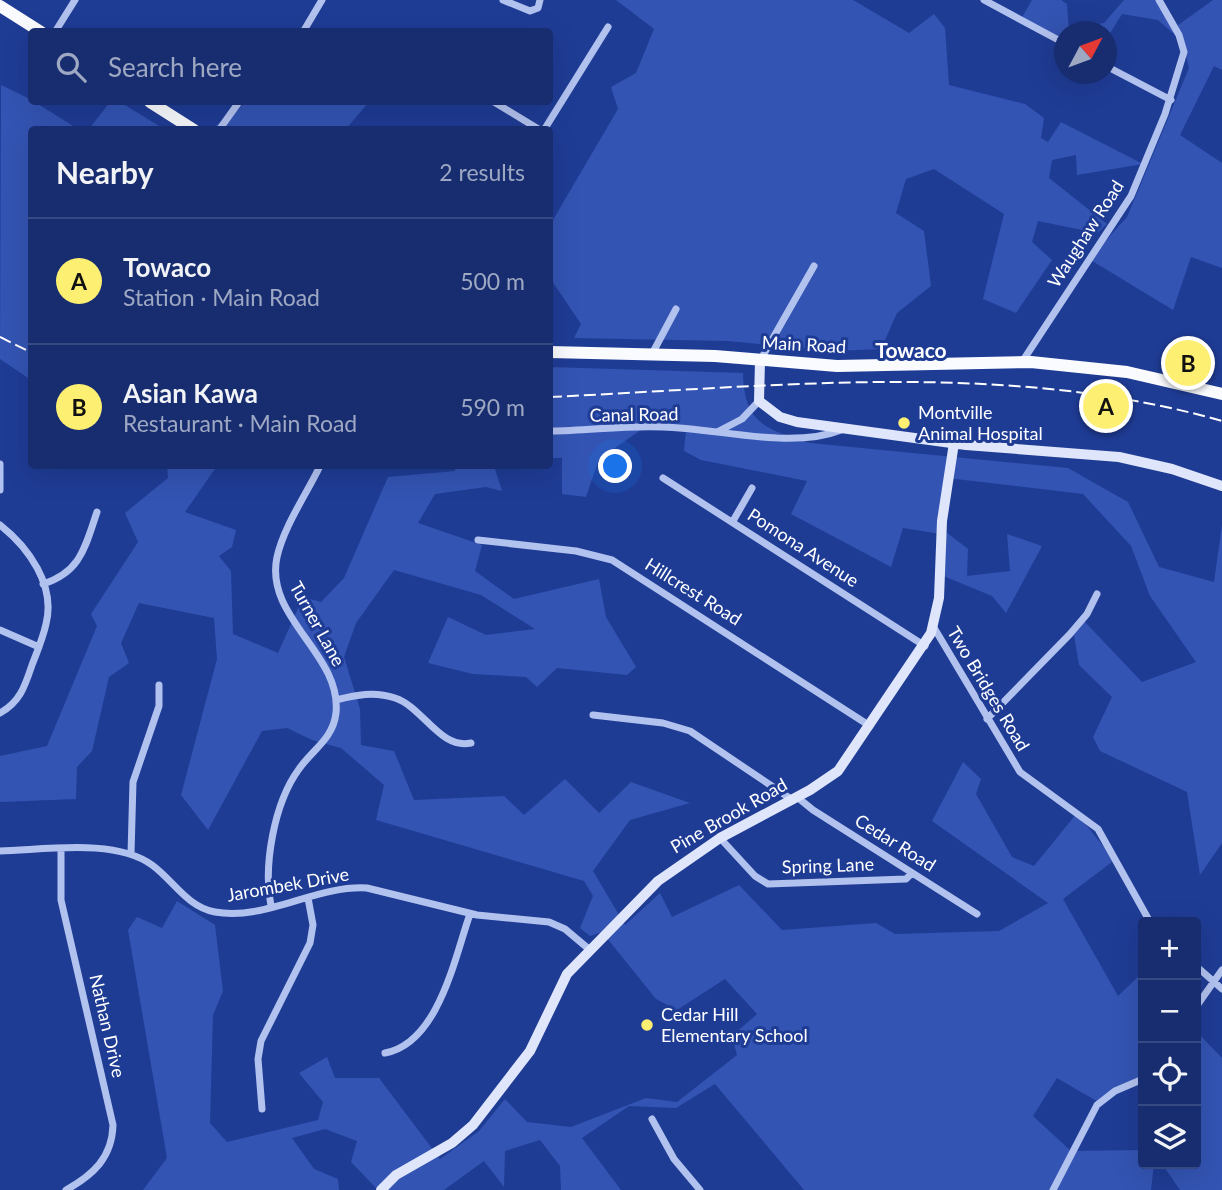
<!DOCTYPE html>
<meta charset="utf-8">
<style>
:root{--surface:#172d70;--page:#203575;--text:#f1f3f6;--muted:#9ea8c3;--line:#364983;--accent:#fdef72}
body{margin:0;font-family:Lato,sans-serif;background:var(--page);color:var(--text)}
.controls{position:absolute;right:21px;bottom:21px;display:grid;overflow:hidden;border-radius:7px;box-shadow:0 7px 28px #0002}
.controls button{width:63px;height:63px;display:grid;place-items:center;padding:0;border:0;border-bottom:2px solid var(--line);background:var(--surface);color:var(--text);font:35px sans-serif}
.compass{position:absolute;left:1054px;top:21px;width:63px;height:63px;border-radius:50%;background:var(--surface);box-shadow:0 7px 28px #0002;rotate:49deg}
.you{position:absolute;left:616px;top:467px;width:24px;height:24px;margin:-18px;border:5px solid #fff;border-radius:50%;background:#1a73e8;box-shadow:0 0 0 10px #1a73e833}
.badge{display:grid;place-items:center;width:46px;height:46px;border-radius:50%;background:var(--accent);color:#111;font-size:23px;font-weight:700}
.pin{position:absolute;translate:-50% -50%;border:4px solid #fff;box-shadow:0 2px 7px #0006}
.list{margin:0;padding:0;list-style:none}
h2{display:flex;justify-content:space-between;align-items:center;height:91px;margin:0;padding:0 28px;font-size:30px}
h2 small{font-size:23px;font-weight:400;color:var(--muted)}
.list li{display:grid;grid-template-columns:46px 1fr auto;gap:21px;align-items:center;box-sizing:border-box;height:126px;padding:0 28px;border-top:2px solid var(--line)}
.list b{display:block;font-size:26px;white-space:nowrap}
.list p{margin:0;font-size:23px;white-space:nowrap;color:var(--muted)}
.list em{font-size:23px;font-style:normal;color:var(--muted)}
.icon{flex:none;width:38px;height:38px;fill:none;stroke:currentColor;stroke-width:2;stroke-linecap:round;stroke-linejoin:round}
.map{position:relative;flex:none;width:1222px;height:1190px;overflow:hidden}
.search{position:absolute;background:var(--surface);box-shadow:0 7px 28px #0002;left:28px;top:28px;width:525px;height:77px;display:flex;align-items:center;gap:18px;box-sizing:border-box;padding:0 24px;border-radius:7px;color:var(--muted);font-size:26px}
.panel{position:absolute;background:var(--surface);box-shadow:0 7px 28px #0002;left:28px;top:126px;width:525px;height:343px;border-radius:7px}
.map>svg:first-child{display:block}
.green{fill:#3354b3}
.lines{fill:none;stroke-linecap:round;stroke-linejoin:round}
.street{stroke:#b2c2ef;stroke-width:7}
.secondary{stroke:#dfe6fb;stroke-width:10}
.primary{stroke:#fafbff;stroke-width:12}
.rail{stroke:#fff;stroke-width:2;stroke-dasharray:12 5;stroke-linecap:butt}
.poi-dot{fill:#fdef72;stroke:#1f3c95;stroke-width:2.5}
.labels{text-anchor:middle;stroke-width:6;stroke-linejoin:round;paint-order:stroke}
.street-label{font-size:18px;fill:#fff;stroke:#1f3c95}
.poi-label{font-size:18px;fill:#fff;stroke:#1f3c95;text-anchor:start}
.quarter-label{font-size:21px;font-weight:bold;fill:#fff;stroke:#1f3c95}
</style>
<div class="map">
<svg width="1222" height="1190" viewBox="0 0 1222 1190">
<rect width="100%" height="100%" fill="#1f3c95"/>
<path class="green" d="M616,0H853L909,33L934,14L945,28L949,85L1025,104L1044,118L1041,138L1048,142L1061,122L1143,164L1077,175L1076,155L1052,160L1049,178L1107,224L1097,233L1038,221L1032,242L1052,260L1016,313L983,299L1004,214L934,169L906,179L896,213L924,231L931,286L897,313L881,349L832,351L728,341L574,338L581,324L550,278V225L618,109L611,87L636,73L654,29Z
M1032,0H1061L1067,4L1069,30L1104,23L1124,0H1157L1174,28L1213,0H1222V70L1214,66L1180,135L1222,163V268L1191,257L1173,310L1089,259L1127,217L1189,68L1183,42L1158,20L1122,14L1107,38L1106,32H1064V43L1021,19Z
M1,85L30,99L78,129L32,130L31,380L0,359Z
M110,102H120L164,129H89Z
M246,102H369L346,129L214,127Z
M550,367L743,373C744,424 766,429 810,443L1068,468L1128,502L1159,567L1214,582L1222,525V843L1200,875L1187,792L1100,751L1093,737L1112,697L1079,665L1074,635L1084,621L1142,682L1196,662L1150,596L1131,546L1083,494L947,478L942,529L968,549L967,576L1010,571L1007,534L1042,546L1006,613L992,596L941,575V534L903,528L891,567L791,514L807,481L701,460L684,451L686,430L645,427L599,459L586,497L562,494V458H550Z
M167,466H305H217L185,512L236,530L232,547L219,556L231,571L233,634L278,653L303,597L321,602L344,578L388,477L455,471V466H494L502,491L486,487L435,494L418,523L482,545L475,571L514,599L599,579L606,617L636,667L627,675L557,668L537,687L526,677L473,674L428,663L448,617L486,635L535,629L481,595L394,570L356,623L344,657L360,709L361,745L394,751L414,800L504,796L524,815L565,779L599,813L631,782L690,803L630,820L593,871L625,925L660,893L672,917L739,885L782,930L876,923L895,934L999,931L1048,903L932,821L963,762L981,779L976,794L1012,857L1034,866L1077,813L1106,850L1112,862L1063,899L1118,996L1143,972V1079L1100,1103L1057,1078L1033,1116L1071,1151L1143,1150V1164H1154L1151,1190H804L715,1084L676,1108L629,1106L582,1138L621,1190H561L560,1166L540,1140L505,1151L504,1187L484,1161L444,1190H378L351,1162L357,1141L325,1129L292,1138L314,1169L338,1179L339,1190H143L167,1158L128,930L137,917L162,928L177,901L215,925L223,991L213,1015L210,1123L227,1142L318,1120L323,1102L299,1073L327,1057L335,1078H379L440,1159L479,1131L505,1099L527,1122L571,1127L646,1098L677,1102L737,1055L732,1036L757,1014L725,979L677,1010L656,999L602,932L590,936L580,928L593,896L584,881L376,820L384,785L341,748L312,740L287,728L262,731L208,830L181,795L217,659L214,618L139,603L121,643L129,663L109,677L92,751L77,767L76,799L0,802V756L47,746L97,626L91,614L138,542L125,513L168,478Z
M1196,1031L1222,1058V1190H1180L1162,1164H1196Z"/>
<g class="lines">
<path class="street" d="M503,0L530,11L538,8L540,0
M984,0L1064,43
M55,32L75,0
M303,32L322,0
M1106,66L1171,100
M494,102L540,130
M219,130L239,102
M544,130L608,27
M652,354L676,309
M761,359L814,266
M1022,362L1131,196L1165,114L1184,52L1179,35L1159,0
M550,431C587,431 626,425 663,427C717,428 791,450 841,430
M719,431L742,419L759,401
M0,464V490
M663,478L925,646
M733,521L752,488
M0,525C28,547 56,585 46,624C43,638 37,652 32,665C25,686 20,702 0,713
M478,540L576,551L612,560L870,726
M43,584C81,572 85,547 97,512
M933,626L1020,772L1098,829L1150,922
M0,630L39,647
M336,700C356,695 374,691 395,698C423,707 440,750 471,743
M593,715L663,723L690,731L791,799
M987,719L1070,634L1087,614L1097,594
M797,797L813,810L977,914
M720,838L755,876L768,884L906,879L912,873
M61,850V900L113,1125C112,1158 93,1175 66,1190
M0,851C44,850 115,838 152,865C173,880 187,907 215,912C266,921 316,885 367,888L477,915L549,922L565,929L590,950
M131,854L133,782L159,706V685
M271,906C263,866 274,803 299,769C313,749 333,739 336,713C342,654 264,618 277,557C284,526 306,495 320,466
M1196,966L1222,989
M1196,1007L1222,970
M385,1053C439,1043 455,956 470,914
M262,1109L258,1059L261,1041L310,943L313,925L308,898
M652,1119L674,1159L700,1190
M1053,1190L1097,1105L1115,1091L1143,1079"/>
<path class="secondary" d="M760,361L759,401L780,417L797,422L966,445L1119,457L1172,469L1222,486
M381,1190L396,1175L452,1143L473,1125L530,1051L567,974L658,881L720,838L810,790L838,771L931,633L939,598L942,521L954,443"/>
<path class="primary" d="M0,6L41,32
M150,102L194,130
M550,352L715,356L837,366L1031,362L1127,372L1222,394"/>
<path class="rail" d="M0,337L32,353
M550,397C772,387 1005,359 1222,421"/>
</g>
<g class="poi-dot">
<circle cx="904" cy="423" r="7"/>
<circle cx="647" cy="1025" r="7"/>
</g>
<g class="labels">
<g class="street-label">
<text transform="translate(1086 234) rotate(-57)" y="6">Waughaw Road</text>
<text transform="translate(804 345) rotate(3)" y="6">Main Road</text>
<text transform="translate(634 415) rotate(-1)" y="6">Canal Road</text>
<text transform="translate(803 548) rotate(33)" y="6">Pomona Avenue</text>
<text transform="translate(693 592) rotate(32)" y="6">Hillcrest Road</text>
<text transform="translate(317 624) rotate(61)" y="6">Turner Lane</text>
<text transform="translate(988 689) rotate(59)" y="6">Two Bridges Road</text>
<text transform="translate(729 816) rotate(-30)" y="6">Pine Brook Road</text>
<text transform="translate(895 843) rotate(32)" y="6">Cedar Road</text>
<text transform="translate(828 866) rotate(-2)" y="6">Spring Lane</text>
<text transform="translate(288 885) rotate(-10)" y="6">Jarombek Drive</text>
<text transform="translate(107 1026) rotate(77)" y="6">Nathan Drive</text>
</g>
<g class="poi-label">
<text x="918" y="419">Montville<tspan x="918" dy="21">Animal Hospital</tspan></text>
<text x="661" y="1021">Cedar Hill<tspan x="661" dy="21">Elementary School</tspan></text>
</g>
<g class="quarter-label">
<text x="911" y="358">Towaco</text>
</g>
</g>
</svg>
<div class="controls">
<button>+</button>
<button>−</button>
<button><svg class="icon" aria-label="locate" viewBox="0 0 24 24"><circle cx="12" cy="12" r="6"/><path d="M12 2v4M12 18v4M2 12h4M18 12h4"/></svg></button>
<button><svg class="icon" aria-label="layers" viewBox="0 0 24 24"><path d="M12 4l9 5-9 5-9-5zM3 14l9 5 9-5"/></svg></button>
</div>
<svg class="compass" viewBox="-18 -18 36 36"><path d="M0-13l5 13h-10z" fill="#e53935"/><path d="M0 13l5-13h-10z" fill="#9ea8c3"/></svg>
<div class="you"></div>
<div class="pin badge" style="left:1106px;top:406px">A</div>
<div class="pin badge" style="left:1188px;top:363px">B</div>
<div class="search"><svg class="icon" aria-label="search" viewBox="0 0 24 24"><circle cx="10" cy="10" r="6"/><path d="M15 15l6 6"/></svg>Search here</div>
<section class="panel">
<h2>Nearby<small>2 results</small></h2>
<ul class="list">
<li><span class="badge">A</span><div><b>Towaco</b><p>Station · Main Road</p></div><em>500 m</em></li>
<li><span class="badge">B</span><div><b>Asian Kawa</b><p>Restaurant · Main Road</p></div><em>590 m</em></li>
</ul>
</section>
</div>
